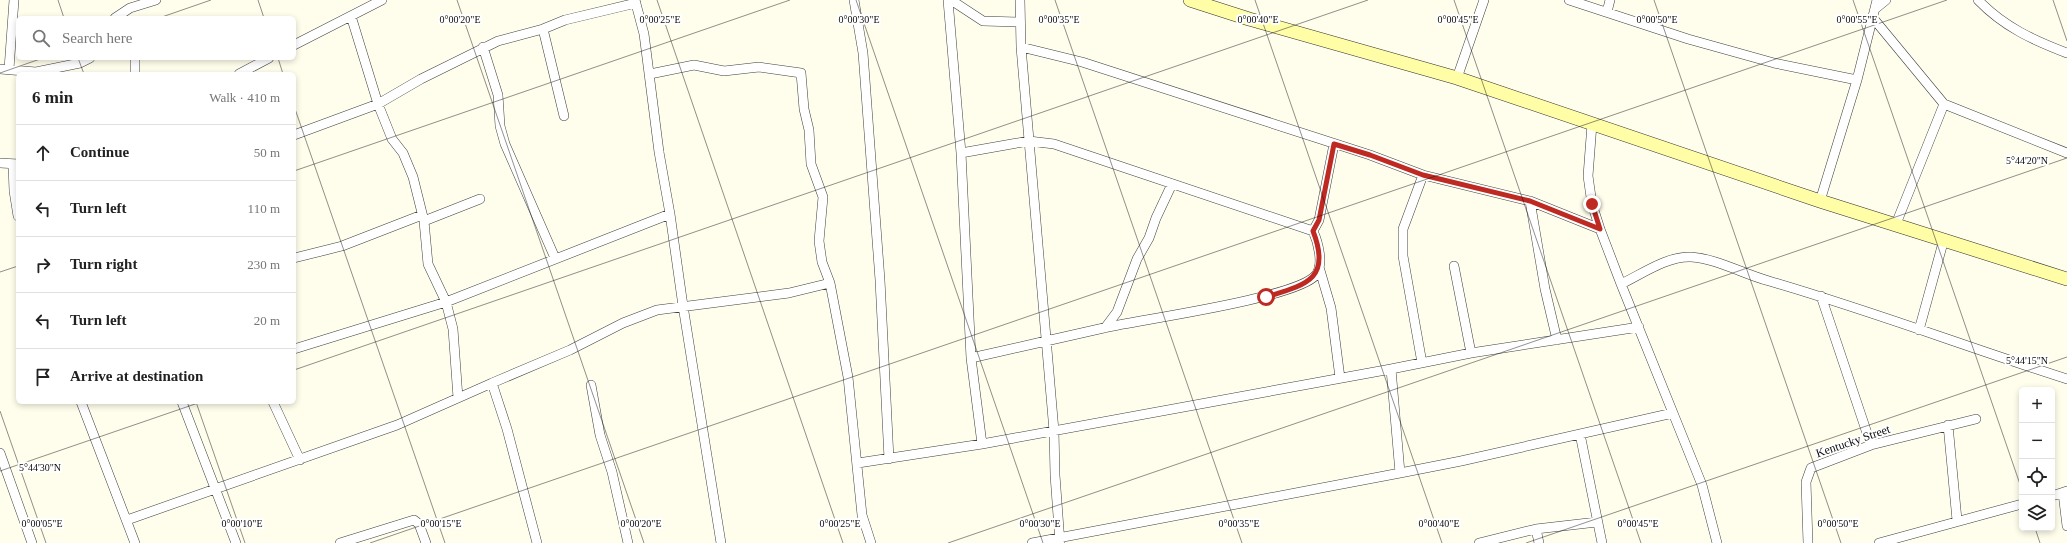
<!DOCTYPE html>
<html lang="en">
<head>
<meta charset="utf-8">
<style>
	body { margin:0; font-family:Georgia,serif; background:#f6f6f6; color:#222 }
	.controls { position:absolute; right:12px; bottom:12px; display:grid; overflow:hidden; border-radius:6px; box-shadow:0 2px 6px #0003 }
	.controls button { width:36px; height:36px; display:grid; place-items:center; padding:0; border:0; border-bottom:1px solid #e0e0e0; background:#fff; color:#222; font:20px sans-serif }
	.stop { position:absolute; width:12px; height:12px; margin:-9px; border:3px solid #be2922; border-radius:50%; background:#fff }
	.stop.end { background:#be2922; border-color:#fff; box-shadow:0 1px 4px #0008 }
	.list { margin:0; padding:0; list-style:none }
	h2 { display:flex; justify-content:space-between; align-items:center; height:52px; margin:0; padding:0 16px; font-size:17px }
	h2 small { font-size:13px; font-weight:400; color:#767676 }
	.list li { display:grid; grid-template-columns:26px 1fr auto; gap:12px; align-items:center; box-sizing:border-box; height:56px; padding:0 16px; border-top:1px solid #e0e0e0 }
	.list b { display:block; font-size:15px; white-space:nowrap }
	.list em { font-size:13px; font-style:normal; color:#767676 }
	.icon { flex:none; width:22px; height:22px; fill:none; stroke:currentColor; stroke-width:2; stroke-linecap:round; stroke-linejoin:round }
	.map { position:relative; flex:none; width:2067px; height:543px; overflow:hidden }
	.search { position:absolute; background:#fff; box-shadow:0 2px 6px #0003; left:16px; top:16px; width:280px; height:44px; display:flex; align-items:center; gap:10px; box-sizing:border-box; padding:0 14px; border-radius:6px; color:#767676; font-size:15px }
	.panel { position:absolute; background:#fff; box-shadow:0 2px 6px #0003; left:16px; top:72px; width:280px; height:332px; border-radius:6px }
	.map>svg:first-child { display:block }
</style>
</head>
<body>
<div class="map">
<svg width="2067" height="543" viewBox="0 0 2067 543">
	<rect width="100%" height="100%" fill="#fffdeb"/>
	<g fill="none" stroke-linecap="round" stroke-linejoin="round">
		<g stroke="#3f3f3f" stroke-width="10">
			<path id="street" d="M635,0L644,34L659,152L670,214L683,306L721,543
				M854,0L863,53L880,280L889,459
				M948,0L961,153L971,358L982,444
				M951,0L983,21L1019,22
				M1020,0L1021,47L1054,431L1055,475L1060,543
				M1569,0L1688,39L1774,63L1857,80
				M1978,0C2004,27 2033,40 2067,53
				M1875,9L1886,0
				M1607,12L1610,0
				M351,16L378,104L392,139L403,153L413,177L424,221L428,264L446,302L453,329L458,398
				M115,18L130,8L156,0
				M1873,18L1944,104L2067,153
				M543,29L564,116
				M294,45L382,0
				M483,47L498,95L500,126L505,144L555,258
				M1021,47L1082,62L1370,155L1423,175L1530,201L1600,229
				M135,58V74
				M0,69L36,72L80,63L90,58
				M9,69L14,0
				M239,74L269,58
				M650,74L694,65L724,71L759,67L801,73L804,109L809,130L811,164L823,197L819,241L822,262L830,283L848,377L862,515L871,543
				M1457,78L1484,0
				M1592,124L1588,176L1592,204L1600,229L1621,284L1702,485L1717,543
				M294,135L378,104L421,79L498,41L543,29L565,20L636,3
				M961,153L1029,141L1054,144L1313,231
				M0,163L18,164
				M13,164L14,191L18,216
				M1530,201L1545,289L1557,340
				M1820,201L1857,80L1877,0
				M424,221L480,199
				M1896,224L1944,104
				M294,258L342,246L422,215
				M1454,266L1471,353
				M1319,267L1331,308L1340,378
				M1621,284C1642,274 1667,256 1691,257C1718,259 1743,274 1769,281C1869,310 1967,347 2067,379
				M1821,296L1871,445
				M1105,328L1117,312L1137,259L1149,238L1156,218L1172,184
				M1919,330L1944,239
				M294,349L446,302L670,214
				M971,358C1017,348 1062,337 1108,327C1145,319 1297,298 1316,275C1324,264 1318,242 1313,231L1319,220L1334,144
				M1422,363L1403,256V229L1423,175
				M1391,369L1471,353L1639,327
				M492,383L570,350L623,323L657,310L789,293L830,283
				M591,385L600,435L612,472L628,543
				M81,402L135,543
				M182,402L236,543
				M273,402L300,460
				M1948,425L1957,520
				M1580,434L1602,543
				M0,453L32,543
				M858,463L982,444L1391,369L1400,473L1032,543
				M1400,473L1461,461L1673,413
				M2063,493L2067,526
				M2052,496L2067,491
				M127,520L397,425L492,383L507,429L537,543
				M1536,529L1539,543
				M340,543L414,520L419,524L426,543
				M1479,543L1536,529L1597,522
				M1808,543L1806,482L1811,468L1871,445L1976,419
				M1879,543L2022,504"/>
		</g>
		<g stroke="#2e2e2e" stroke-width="14">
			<path id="secondary" d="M1190,0L1249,19L1457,78L1820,201L2067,279"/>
		</g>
		<use href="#street" stroke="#fff" stroke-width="9"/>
		<use href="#secondary" stroke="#fffda6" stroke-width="13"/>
	</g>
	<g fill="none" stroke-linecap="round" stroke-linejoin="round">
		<path stroke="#be2922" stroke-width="5" d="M1266,297C1305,285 1332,280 1313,231L1319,220L1334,144L1370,155L1423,175L1530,201L1600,229L1592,204"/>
	</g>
	<path fill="none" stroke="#0c0c0c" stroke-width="1" stroke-opacity="0.45" d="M58,0L64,18M258,0L264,18M457,0L644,543M657,0L843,543M856,0L1043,543M1055,0L1242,543M1255,0L1442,543M1454,0L1641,543M1654,0L1841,543M1853,0L2022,490M2053,0L2067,41M159,18L211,0M78,58L84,74M278,58L283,74M0,73L43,58M294,106L445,543M294,171L790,0M0,272L18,266M294,370L1368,0M196,402L245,543M0,411L46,543M0,471L201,402M2035,528L2040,543M370,543L1947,0M948,543L2067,158M1526,543L2067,357"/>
	<g text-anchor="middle" stroke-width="4" stroke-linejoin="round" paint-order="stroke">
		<g font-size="12" fill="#0c0c0c" stroke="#fff">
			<text transform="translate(1853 441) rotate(-19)" y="4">Kentucky Street</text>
		</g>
	</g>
	<g font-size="10" text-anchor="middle" fill="#0c0c0c" stroke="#fff" stroke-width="4" stroke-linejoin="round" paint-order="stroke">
		<text x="460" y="23">0°00'20"E</text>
		<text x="660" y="23">0°00'25"E</text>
		<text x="859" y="23">0°00'30"E</text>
		<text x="1059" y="23">0°00'35"E</text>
		<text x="1258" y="23">0°00'40"E</text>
		<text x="1458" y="23">0°00'45"E</text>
		<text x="1657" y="23">0°00'50"E</text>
		<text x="1857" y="23">0°00'55"E</text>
		<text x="2027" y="164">5°44'20"N</text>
		<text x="2027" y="364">5°44'15"N</text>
		<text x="40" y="471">5°44'30"N</text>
		<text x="42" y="527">0°00'05"E</text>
		<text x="242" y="527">0°00'10"E</text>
		<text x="441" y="527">0°00'15"E</text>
		<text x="641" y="527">0°00'20"E</text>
		<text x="840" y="527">0°00'25"E</text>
		<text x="1040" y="527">0°00'30"E</text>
		<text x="1239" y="527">0°00'35"E</text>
		<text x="1439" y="527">0°00'40"E</text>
		<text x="1638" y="527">0°00'45"E</text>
		<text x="1838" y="527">0°00'50"E</text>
	</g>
</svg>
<div class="controls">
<button>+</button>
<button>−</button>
<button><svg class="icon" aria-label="locate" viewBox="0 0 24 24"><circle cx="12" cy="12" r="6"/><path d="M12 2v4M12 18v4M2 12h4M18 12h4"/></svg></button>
<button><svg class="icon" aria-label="layers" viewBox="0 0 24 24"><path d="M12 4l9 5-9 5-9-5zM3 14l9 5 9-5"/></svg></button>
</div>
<div class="stop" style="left:1266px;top:297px"></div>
<div class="stop end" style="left:1592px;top:204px"></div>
<div class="search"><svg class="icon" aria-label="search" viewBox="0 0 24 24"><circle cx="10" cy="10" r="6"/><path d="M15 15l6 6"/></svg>Search here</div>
<section class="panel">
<h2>6 min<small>Walk · 410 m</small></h2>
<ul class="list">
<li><svg class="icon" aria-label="ahead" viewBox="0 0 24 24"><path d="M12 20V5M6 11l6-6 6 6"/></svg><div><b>Continue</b></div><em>50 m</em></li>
<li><svg class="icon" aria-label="left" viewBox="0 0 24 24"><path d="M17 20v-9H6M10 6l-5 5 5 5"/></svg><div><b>Turn left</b></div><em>110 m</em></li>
<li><svg class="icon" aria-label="right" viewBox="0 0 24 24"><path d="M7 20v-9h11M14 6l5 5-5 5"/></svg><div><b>Turn right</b></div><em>230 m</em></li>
<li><svg class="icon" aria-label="left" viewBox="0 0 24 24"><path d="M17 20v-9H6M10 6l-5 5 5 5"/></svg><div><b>Turn left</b></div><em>20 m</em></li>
<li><svg class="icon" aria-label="arrive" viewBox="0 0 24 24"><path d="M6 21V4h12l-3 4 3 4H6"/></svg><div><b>Arrive at destination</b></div></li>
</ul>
</section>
</div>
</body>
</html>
